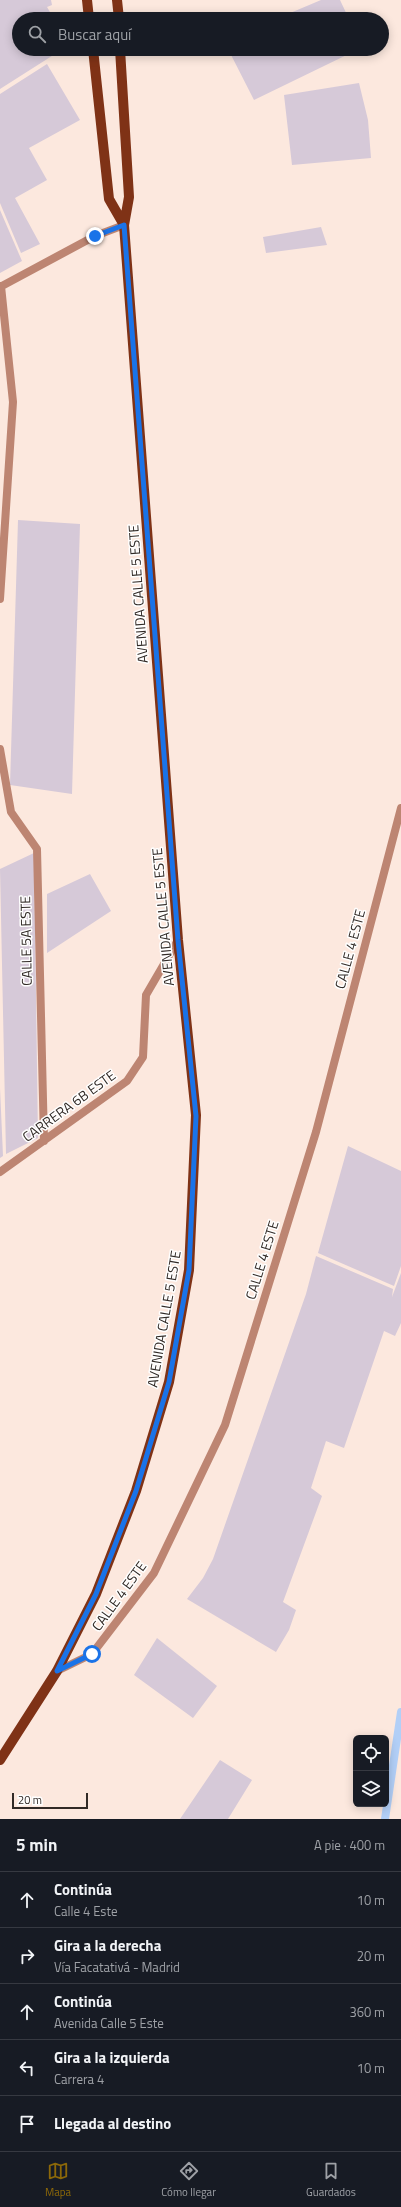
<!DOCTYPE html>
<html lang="es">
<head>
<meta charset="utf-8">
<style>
	body { margin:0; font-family:"Titillium Web",sans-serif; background:#20242c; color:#f1f3f6 }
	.controls { position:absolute; right:12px; bottom:12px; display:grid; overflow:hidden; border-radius:6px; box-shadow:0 2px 10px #0003 }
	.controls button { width:36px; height:36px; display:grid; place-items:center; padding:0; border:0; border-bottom:1px solid #363941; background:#171b24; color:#f1f3f6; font:20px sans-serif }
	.scale { position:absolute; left:12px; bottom:10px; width:76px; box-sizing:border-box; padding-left:4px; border:2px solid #312a26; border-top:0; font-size:11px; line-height:14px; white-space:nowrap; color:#312a26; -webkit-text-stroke:3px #fff; paint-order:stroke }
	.stop { position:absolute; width:12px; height:12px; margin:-9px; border:3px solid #1a73e8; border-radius:50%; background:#fff }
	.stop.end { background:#1a73e8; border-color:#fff; box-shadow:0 1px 4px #0008 }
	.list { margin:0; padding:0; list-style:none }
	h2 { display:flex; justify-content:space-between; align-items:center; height:52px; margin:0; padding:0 16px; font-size:17px }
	h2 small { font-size:13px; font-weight:400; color:#9ea1a6 }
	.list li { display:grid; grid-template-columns:26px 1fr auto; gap:12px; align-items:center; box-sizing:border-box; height:56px; padding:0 16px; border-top:1px solid #363941 }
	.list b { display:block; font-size:15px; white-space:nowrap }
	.list p { margin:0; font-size:13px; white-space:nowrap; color:#9ea1a6 }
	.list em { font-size:13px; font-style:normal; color:#9ea1a6 }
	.icon { flex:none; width:22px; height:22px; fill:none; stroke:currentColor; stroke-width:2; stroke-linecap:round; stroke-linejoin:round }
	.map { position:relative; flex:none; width:401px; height:1819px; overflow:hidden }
	.search { position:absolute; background:#171b24; box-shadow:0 2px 10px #0003; left:12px; right:12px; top:12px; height:44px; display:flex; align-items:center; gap:10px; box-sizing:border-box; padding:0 14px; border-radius:22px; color:#9ea1a6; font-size:15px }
	.sheet { height:332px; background:#171b24 }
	nav { display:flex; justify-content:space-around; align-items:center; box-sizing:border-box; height:56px; border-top:1px solid #363941; background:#171b24; font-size:11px; color:#9ea1a6 }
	nav a { display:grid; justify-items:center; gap:2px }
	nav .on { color:#8c6809 }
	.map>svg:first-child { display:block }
</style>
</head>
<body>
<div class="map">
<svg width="401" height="1819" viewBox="0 0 401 1819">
	<rect width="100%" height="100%" fill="#fce8de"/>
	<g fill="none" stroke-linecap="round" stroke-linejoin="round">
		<path stroke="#b2cff7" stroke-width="8" d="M385,1819L401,1712"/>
	</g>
	<path fill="#d6c9d8" d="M0,0H51L52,5L47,7L54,19H19V49H53L55,54L0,89Z
		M321,0H340L349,19H276Z
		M228,49H359L254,100Z
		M47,64L80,120L29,148L47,180L15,198L40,244L21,253L0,203V94Z
		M359,83L368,120L371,158L292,165L284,95Z
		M0,210L22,261L0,273Z
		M321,227L327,245L266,253L263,237Z
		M18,520L80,524L72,794L10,785Z
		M34,853L38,1138L6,1154L0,869Z
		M90,874L111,911L47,953V894Z
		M0,1088L3,1156L0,1158Z
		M348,1146L401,1171V1266L394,1286L318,1253Z
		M316,1256L393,1289L392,1297L401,1273V1323L395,1336L384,1331L344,1448L326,1441L311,1488L322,1496L283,1602L296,1610L289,1630L276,1652L187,1599L203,1578L213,1559L306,1294Z
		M157,1638L217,1686L193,1718L134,1675Z
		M220,1760L252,1780L228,1819H180Z"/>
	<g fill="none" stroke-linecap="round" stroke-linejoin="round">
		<path stroke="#bd8572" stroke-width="8" d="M0,287L95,236L124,225
			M0,599L13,402L1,286
			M0,749L11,812L37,849L44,1141
			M0,1172L127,1081L143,1057L146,995L178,940
			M57,1671L92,1654L154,1573L225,1425L316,1132L401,808"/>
		<path stroke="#7f3216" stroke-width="10" d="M87,0L89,19
			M117,0L119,19
			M93,49L109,199L124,225
			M0,1760L57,1671L96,1594L136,1491L169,1382L189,1270L196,1115L178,940L124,225L129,197L120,49"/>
	</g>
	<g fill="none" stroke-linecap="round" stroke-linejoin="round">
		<path stroke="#1a73e8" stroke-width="5" d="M92,1654L57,1671L96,1594L136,1491L169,1382L189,1270L196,1116L178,940L124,225L95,236"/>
	</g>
	<g text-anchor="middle" stroke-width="3" stroke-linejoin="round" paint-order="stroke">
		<g font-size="14" fill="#312a26" stroke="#fff">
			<text transform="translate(138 594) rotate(-94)" y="5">AVENIDA CALLE 5 ESTE</text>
			<text transform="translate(163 917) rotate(-95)" y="5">AVENIDA CALLE 5 ESTE</text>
			<text transform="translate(26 941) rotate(-91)" y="5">CALLE 5A ESTE</text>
			<text transform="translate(350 949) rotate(-75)" y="5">CALLE 4 ESTE</text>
			<text transform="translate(69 1106) rotate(-36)" y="5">CARRERA 6B ESTE</text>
			<text transform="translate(262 1260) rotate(-73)" y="5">CALLE 4 ESTE</text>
			<text transform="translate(164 1319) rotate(-80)" y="5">AVENIDA CALLE 5 ESTE</text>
			<text transform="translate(119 1596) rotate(-54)" y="5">CALLE 4 ESTE</text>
		</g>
	</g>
</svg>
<div class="controls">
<button><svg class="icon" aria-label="locate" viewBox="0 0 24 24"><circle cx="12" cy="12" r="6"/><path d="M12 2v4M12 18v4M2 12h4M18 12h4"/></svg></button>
<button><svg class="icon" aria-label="layers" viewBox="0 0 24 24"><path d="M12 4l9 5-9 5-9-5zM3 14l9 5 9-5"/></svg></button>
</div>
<div class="scale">20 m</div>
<div class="stop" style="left:92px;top:1654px"></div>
<div class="stop end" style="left:95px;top:236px"></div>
<div class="search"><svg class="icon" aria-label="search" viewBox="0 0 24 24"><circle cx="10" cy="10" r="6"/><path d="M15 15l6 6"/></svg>Buscar aquí</div>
</div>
<section class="sheet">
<h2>5 min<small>A pie · 400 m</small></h2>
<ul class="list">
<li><svg class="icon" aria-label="ahead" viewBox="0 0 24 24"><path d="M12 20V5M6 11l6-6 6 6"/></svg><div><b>Continúa</b><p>Calle 4 Este</p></div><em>10 m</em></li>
<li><svg class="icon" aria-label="right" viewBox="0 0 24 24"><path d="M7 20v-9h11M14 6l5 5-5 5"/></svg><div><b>Gira a la derecha</b><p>Vía Facatativá - Madrid</p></div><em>20 m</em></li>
<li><svg class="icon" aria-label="ahead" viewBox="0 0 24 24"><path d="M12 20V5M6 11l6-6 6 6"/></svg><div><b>Continúa</b><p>Avenida Calle 5 Este</p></div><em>360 m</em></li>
<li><svg class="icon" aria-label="left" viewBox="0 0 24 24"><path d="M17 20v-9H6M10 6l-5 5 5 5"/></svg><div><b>Gira a la izquierda</b><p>Carrera 4</p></div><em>10 m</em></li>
<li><svg class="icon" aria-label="arrive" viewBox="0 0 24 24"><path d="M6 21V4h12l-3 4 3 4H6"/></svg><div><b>Llegada al destino</b></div></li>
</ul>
</section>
<nav>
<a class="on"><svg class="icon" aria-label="map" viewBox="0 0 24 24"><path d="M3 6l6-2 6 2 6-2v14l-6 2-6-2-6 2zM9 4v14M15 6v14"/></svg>Mapa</a>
<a><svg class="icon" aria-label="directions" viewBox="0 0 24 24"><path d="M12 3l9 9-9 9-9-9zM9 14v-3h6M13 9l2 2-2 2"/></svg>Cómo llegar</a>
<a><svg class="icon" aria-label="saved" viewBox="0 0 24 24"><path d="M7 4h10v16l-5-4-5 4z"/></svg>Guardados</a>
</nav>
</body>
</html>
